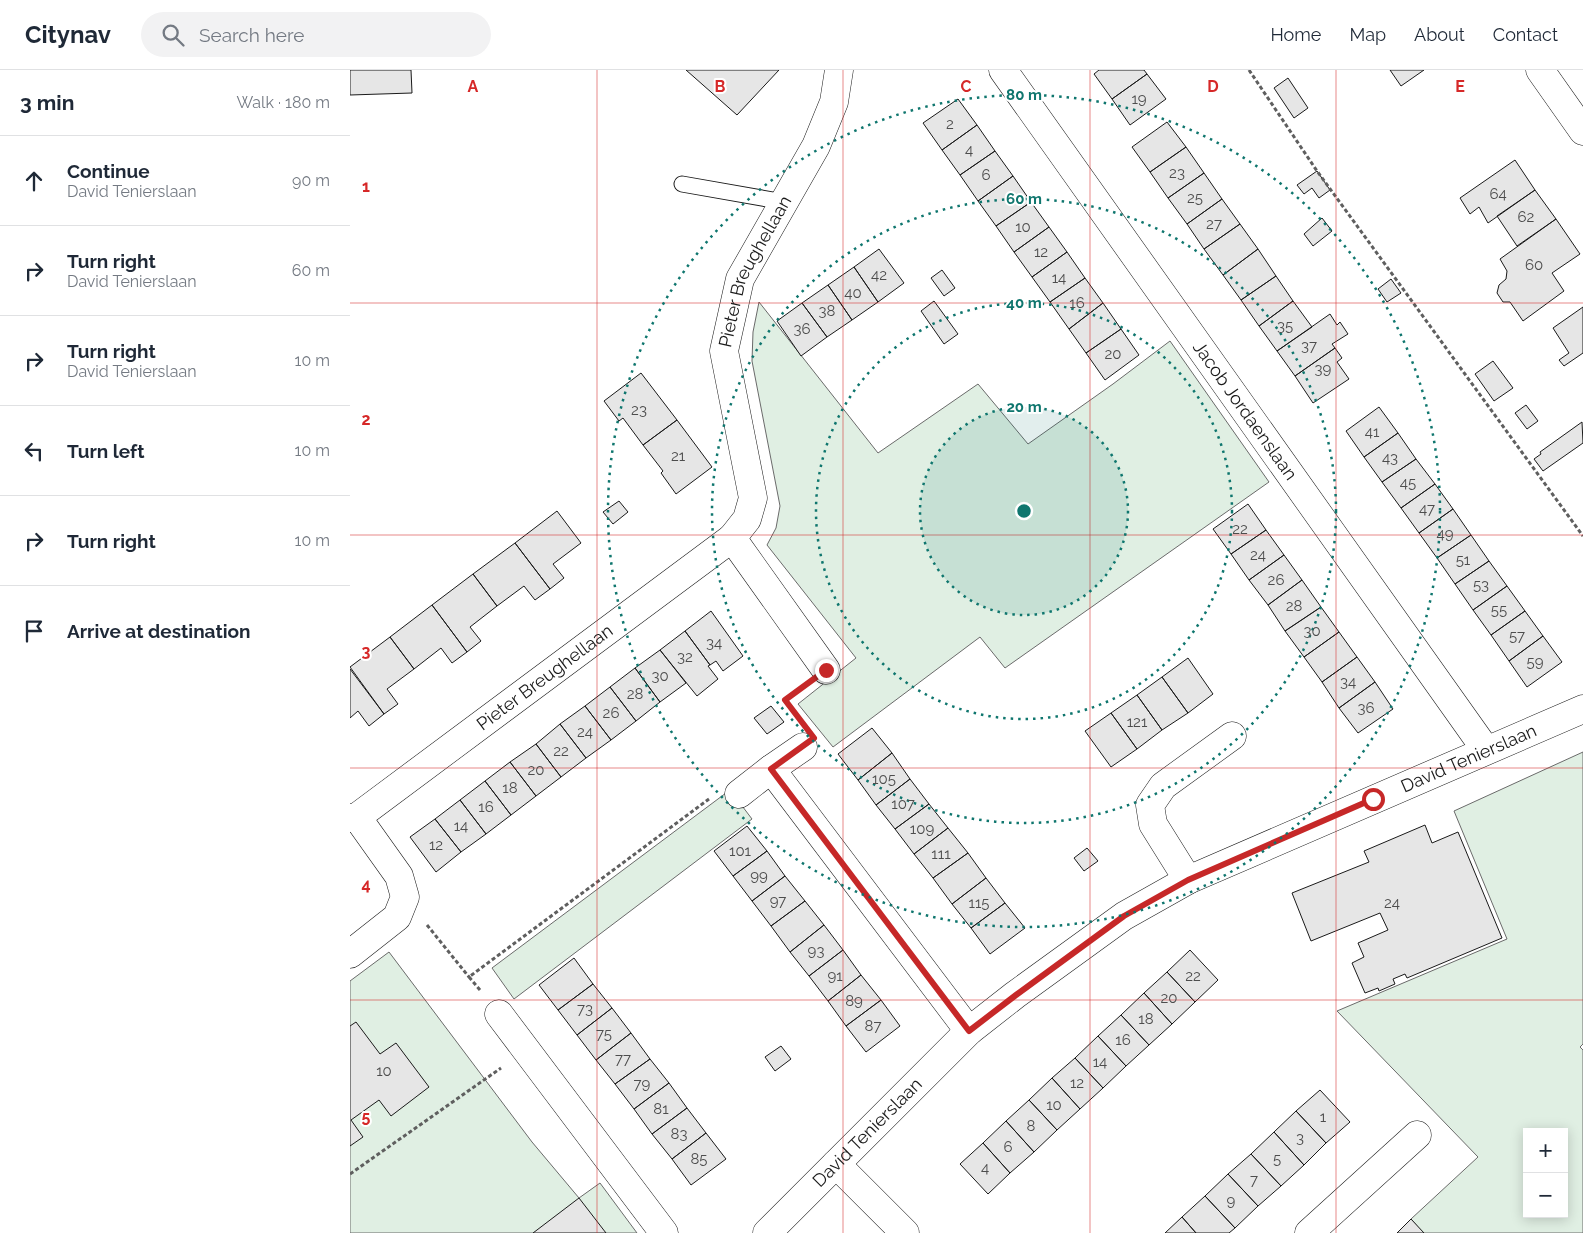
<!DOCTYPE html>
<html lang="en">
<head>
<meta charset="utf-8">
<style>
	body { margin:0; font-family:Raleway,sans-serif; background:#f2f2f3; color:#1f2937 }
	.controls { position:absolute; right:15px; bottom:15px; display:grid; overflow:hidden; border-radius:0px; box-shadow:0 2px 12px #0003 }
	.controls button { width:45px; height:45px; display:grid; place-items:center; padding:0; border:0; border-bottom:1px solid #e0e1e3; background:#fff; color:#1f2937; font:25px sans-serif }
	.stop { position:absolute; width:15px; height:15px; margin:-11px; border:4px solid #c62828; border-radius:50%; background:#fff }
	.stop.end { background:#c62828; border-color:#fff; box-shadow:0 1px 5px #0008 }
	.list { margin:0; padding:0; list-style:none }
	h2 { display:flex; justify-content:space-between; align-items:center; height:65px; margin:0; padding:0 20px; font-size:21px }
	h2 small { font-size:16px; font-weight:400; color:#747a83 }
	.list li { display:grid; grid-template-columns:32px 1fr auto; gap:15px; align-items:center; box-sizing:border-box; height:90px; padding:0 20px; border-top:1px solid #e0e1e3 }
	.list b { display:block; font-size:19px; white-space:nowrap }
	.list p { margin:0; font-size:16px; white-space:nowrap; color:#747a83 }
	.list em { font-size:16px; font-style:normal; color:#747a83 }
	.icon { flex:none; width:28px; height:28px; fill:none; stroke:currentColor; stroke-width:2; stroke-linecap:round; stroke-linejoin:round }
	.map { position:relative; flex:none; width:1233px; height:1163px; overflow:hidden }
	header { display:flex; align-items:center; gap:30px; box-sizing:border-box; height:70px; padding:0 25px; background:#fff; border-bottom:1px solid #e0e1e3 }
	header strong { font-size:24px }
	nav { display:flex; gap:28px; margin-inline-start:auto; font-size:18px }
	.search { width:350px; height:45px; background:#f2f2f3; display:flex; align-items:center; gap:12px; box-sizing:border-box; padding:0 18px; border-radius:28px; color:#747a83; font-size:19px }
	main { display:flex }
	aside { flex:1; background:#fff }
	.map>svg:first-child { display:block }
</style>
</head>
<body>
<header>
<strong>Citynav</strong>
<div class="search"><svg class="icon" aria-label="search" viewBox="0 0 24 24"><circle cx="10" cy="10" r="6"/><path d="M15 15l6 6"/></svg>Search here</div>
<nav><a>Home</a><a>Map</a><a>About</a><a>Contact</a></nav>
</header>
<main>
<aside>
<h2>3 min<small>Walk · 180 m</small></h2>
<ul class="list">
<li><svg class="icon" aria-label="ahead" viewBox="0 0 24 24"><path d="M12 20V5M6 11l6-6 6 6"/></svg><div><b>Continue</b><p>David Tenierslaan</p></div><em>90 m</em></li>
<li><svg class="icon" aria-label="right" viewBox="0 0 24 24"><path d="M7 20v-9h11M14 6l5 5-5 5"/></svg><div><b>Turn right</b><p>David Tenierslaan</p></div><em>60 m</em></li>
<li><svg class="icon" aria-label="right" viewBox="0 0 24 24"><path d="M7 20v-9h11M14 6l5 5-5 5"/></svg><div><b>Turn right</b><p>David Tenierslaan</p></div><em>10 m</em></li>
<li><svg class="icon" aria-label="left" viewBox="0 0 24 24"><path d="M17 20v-9H6M10 6l-5 5 5 5"/></svg><div><b>Turn left</b></div><em>10 m</em></li>
<li><svg class="icon" aria-label="right" viewBox="0 0 24 24"><path d="M7 20v-9h11M14 6l5 5-5 5"/></svg><div><b>Turn right</b></div><em>10 m</em></li>
<li><svg class="icon" aria-label="arrive" viewBox="0 0 24 24"><path d="M6 21V4h12l-3 4 3 4H6"/></svg><div><b>Arrive at destination</b></div></li>
</ul>
</aside>
<div class="map">
<svg width="1233" height="1163" viewBox="0 0 1233 1163">
	<rect width="100%" height="100%" fill="#fff"/>
	<path fill="#e0efe3" stroke="#6a6a6a" fill-rule="evenodd" d="M409,232L528,383L628,314L678,374L763,314L820,271L919,412L655,598L630,567L483,677L448,634L506,588L417,475L426,458L430,436L402,291L403,262Z
		M1233,682V974L1230,977L1233,980V1163H1073L1061,1149L1128,1087L987,941L1157,869L1104,741ZM1177,1062H1214V1144H1177Z
		M380,720L402,749L164,929L142,898Z
		M39,882L182,1072L229,1128L250,1113L287,1163H0V911Z"/>
	<path fill="#e6e6e6" stroke="#1a1a1a" d="M0,0H61L62,23L0,25Z
		M336,0H429L387,45Z
		M749,0H794L797,4L762,29L744,4Z
		M1040,0H1074L1051,16Z
		M797,4L816,29L780,55L762,29Z
		M938,8L958,38L944,48L924,18Z
		M608,29L627,55L592,80L573,53Z
		M817,52L836,77L800,102L782,77Z
		M627,55L645,81L610,105L592,80Z
		M836,77L854,103L818,128L800,102Z
		M645,81L663,106L628,131L610,105Z
		M1165,90L1185,120L1138,153L1129,137L1120,144L1110,128Z
		M967,101L980,120L969,128L962,118L954,124L947,115Z
		M854,103L872,129L837,154L818,128Z
		M663,106L681,132L646,156L628,131Z
		M1185,120L1206,149L1167,176L1147,146Z
		M872,129L890,154L854,179L837,154Z
		M681,132L699,157L664,182L646,156Z
		M972,148L982,161L963,176L954,164Z
		M1206,149L1230,184L1202,203L1214,221L1173,251L1160,232H1153L1147,223L1149,215L1156,209L1157,201L1150,189Z
		M890,154L908,179L873,205L854,179Z
		M699,157L717,182L682,207L664,182Z
		M529,179L554,213L528,232L504,197Z
		M908,179L926,206L891,230L873,205Z
		M717,182L735,208L700,232L682,207Z
		M504,197L528,232L502,250L478,215Z
		M592,200L605,218L594,226L581,208Z
		M926,206L943,231L909,256L891,230Z
		M735,208L753,233L719,259L700,232Z
		M1041,209L1051,223L1037,232L1028,219Z
		M478,215L502,250L477,267L452,233Z
		M584,231L608,264L594,274L571,241Z
		M943,231L962,257L927,281L909,256Z
		M452,233L477,267L451,286L427,251Z
		M753,233L771,259L736,283L719,259Z
		M1233,237V283L1214,296L1209,290L1219,283L1203,258Z
		M980,244L987,255L990,252L998,264L982,274L985,278L945,306L927,281Z
		M771,259L789,285L755,310L736,283Z
		M985,278L992,288L987,292L999,309L963,333L945,306Z
		M1143,291L1163,318L1144,331L1125,304Z
		M291,303L327,350L293,375L273,348L269,351L254,331Z
		M1176,335L1188,351L1177,359L1165,343Z
		M1029,337L1048,363L1014,387L996,361Z
		M327,350L362,397L326,424L311,403L313,401L293,375Z
		M1232,352L1233,373L1193,401L1184,389L1191,384L1190,382Z
		M1048,363L1066,389L1032,412L1014,387Z
		M1066,389L1085,414L1051,438L1032,412Z
		M1085,414L1103,439L1069,463L1051,438Z
		M269,431L278,442L263,454L253,442Z
		M898,434L916,460L881,484L863,459Z
		M1103,439L1121,465L1087,488L1069,463Z
		M207,441L231,473L203,494L214,508L200,519L165,473Z
		M916,460L934,485L899,510L881,484Z
		M1121,465L1139,491L1105,514L1087,488Z
		M165,473L200,519L185,530L174,516L147,536L123,504Z
		M934,485L952,510L918,535L899,510Z
		M1139,491L1157,516L1123,540L1105,514Z
		M123,504L147,536L120,557L131,571L117,582L82,535Z
		M952,510L971,537L935,561L918,535Z
		M1157,516L1175,541L1141,565L1123,540Z
		M82,535L117,582L102,593L91,578L64,599L40,567Z
		M971,537L989,562L954,587L935,561Z
		M361,541L393,586L373,601L366,591L360,595L335,561Z
		M1175,541L1193,566L1159,591L1141,565Z
		M335,561L360,595L358,596L368,609L347,626L310,580Z
		M989,562L1007,587L972,612L954,587Z
		M1193,566L1212,592L1177,617L1159,591Z
		M40,567L64,599L37,619L48,634L34,644L0,597Z
		M310,580L336,613L310,632L285,598Z
		M1007,587L1025,612L989,638L972,612Z
		M838,588L863,624L838,643L812,607Z
		M285,598L310,632L286,651L260,617Z
		M0,599L34,644L19,656L8,641L0,648Z
		M812,607L838,643L812,660L787,625Z
		M1025,612L1043,639L1008,663L989,638Z
		M260,617L286,651L261,670L235,636Z
		M787,625L812,660L787,679L761,643Z
		M235,636L261,670L236,688L210,654Z
		M421,636L434,652L417,664L404,648Z
		M761,643L787,679L761,697L735,661Z
		M210,654L236,688L211,707L186,674Z
		M522,658L542,683L508,710L488,684Z
		M186,674L211,707L186,726L160,692Z
		M542,683L560,709L526,735L508,710Z
		M160,692L186,726L161,745L135,711Z
		M560,709L579,734L545,759L526,735Z
		M135,711L161,745L136,764L110,730Z
		M110,730L136,764L111,782L85,749Z
		M579,734L598,758L564,784L545,759Z
		M85,749L111,782L86,802L60,767Z
		M1075,755L1082,773L1108,762L1152,868L1057,908L1055,904L1043,909L1045,914L1029,921L1028,918L1015,923L1002,893L1014,887L1008,873L1038,860L1030,843L961,871L942,823L1019,792L1014,781Z
		M397,756L417,781L383,806L364,781Z
		M598,758L618,783L583,808L564,784Z
		M737,778L748,791L734,801L724,788Z
		M417,781L435,806L402,831L383,806Z
		M618,783L636,808L602,834L583,808Z
		M435,806L455,831L421,856L402,831Z
		M636,808L655,833L621,858L602,834Z
		M455,831L474,855L440,882L421,856Z
		M655,833L675,858L640,884L621,858Z
		M474,855L493,880L459,906L440,882Z
		M493,880L511,905L478,931L459,906Z
		M840,880L868,910L845,932L817,902Z
		M224,888L243,914L208,940L189,915Z
		M817,902L845,932L822,954L794,923Z
		M511,905L531,930L496,956L478,931Z
		M243,914L262,938L227,965L208,940Z
		M794,923L822,954L799,975L771,945Z
		M531,930L550,956L516,982L496,956Z
		M262,938L281,963L246,990L227,965Z
		M771,945L799,975L776,996L748,966Z
		M6,952L30,984L46,973L79,1017L41,1046L29,1030L1,1050L13,1067L0,1076V956Z
		M281,963L300,989L265,1014L246,990Z
		M748,966L776,996L753,1018L725,988Z
		M431,976L441,989L425,1001L415,987Z
		M725,988L753,1018L730,1039L702,1008Z
		M300,989L319,1013L284,1039L265,1014Z
		M702,1008L730,1039L707,1060L679,1030Z
		M319,1013L337,1038L302,1064L284,1039Z
		M970,1020L1000,1052L976,1073L946,1041Z
		M679,1030L707,1060L684,1082L656,1051Z
		M337,1038L356,1063L322,1089L302,1064Z
		M946,1041L976,1073L954,1095L924,1062Z
		M656,1051L684,1082L660,1103L633,1073Z
		M924,1062L954,1095L931,1116L901,1084Z
		M356,1063L376,1089L341,1115L322,1089Z
		M633,1073L660,1103L638,1124L610,1094Z
		M901,1084L931,1116L908,1136L878,1104Z
		M878,1104L908,1136L885,1158L855,1126Z
		M855,1126L885,1158L879,1163H846L832,1147Z
		M229,1128L256,1163H183Z
		M832,1147L846,1163H815Z
		M1061,1149L1074,1163H1047Z"/>
	<g fill="none" stroke-linecap="round" stroke-linejoin="round">
		<g stroke="#1a1a1a" stroke-width="17">
			<path id="service" d="M332,114L434,132"/>
		</g>
		<g stroke="#1a1a1a" stroke-width="29">
			<g id="minor">
				<path id="s1" d="M653,0L1136,680"/>
				<path d="M1190,0L1233,61"/>
				<path id="s2" d="M476,600L382,468L397,449L403,428L374,281L390,209L466,76L484,32L489,0"/>
				<path d="M453,677L421,699L619,961"/>
				<path d="M389,724L421,699"/>
				<path id="s3" d="M0,748L7,747L382,468"/>
				<path d="M838,810L803,754L800,735L813,716L882,666"/>
				<path d="M0,884L47,847L55,827L49,806L7,747"/>
				<path d="M149,944L314,1163"/>
				<path d="M486,1094L555,1163"/>
				<path id="s4" d="M417,1163L619,961L665,925L774,846L838,810L1233,639"/>
				<path d="M959,1163L1067,1065"/>
			</g>
		</g>
		<path stroke="#5f5f5f" stroke-width="3" stroke-dasharray="4 2.5" stroke-linecap="butt" d="M899,0L967,101L1233,466
			M448,647L435,630L451,618
			M77,855L119,907
			M130,920L119,907L359,729
			M0,1104L151,998"/>
		<use href="#service" stroke="#fff" stroke-width="15"/>
		<use href="#minor" stroke="#fff" stroke-width="28"/>
	</g>
	<g fill="none" stroke-linecap="round" stroke-linejoin="round">
		<path stroke="#c62828" stroke-width="6" d="M476,600L435,630L464,668L421,699L619,961L666,925L774,846L838,810L1023,729"/>
	</g>
	<path fill="none" stroke="#d62828" stroke-width="1" stroke-opacity="0.55" d="M247,0V1163M493,0V1163M740,0V1163M986,0V1163M0,233H1233M0,465H1233M0,698H1233M0,930H1233"/>
	<circle cx="674" cy="441" r="104" fill="#0f766e" fill-opacity=".12"/>
	<g fill="none" stroke="#0f766e" stroke-width="2.5" stroke-dasharray="2.5 5">
		<circle cx="674" cy="441" r="104"/>
		<circle cx="674" cy="441" r="208"/>
		<circle cx="674" cy="441" r="312"/>
		<circle cx="674" cy="441" r="416"/>
	</g>
	<g text-anchor="middle" stroke-width="4" stroke-linejoin="round" paint-order="stroke">
		<g font-size="15" fill="#4d4d4d">
			<text x="789" y="34">19</text>
			<text x="600" y="59">2</text>
			<text x="619" y="85">4</text>
			<text x="827" y="108">23</text>
			<text x="636" y="110">6</text>
			<text x="1148" y="129">64</text>
			<text x="845" y="133">25</text>
			<text x="1176" y="152">62</text>
			<text x="864" y="159">27</text>
			<text x="673" y="162">10</text>
			<text x="691" y="187">12</text>
			<text x="1184" y="200">60</text>
			<text x="529" y="210">42</text>
			<text x="709" y="213">14</text>
			<text x="503" y="228">40</text>
			<text x="727" y="238">16</text>
			<text x="477" y="246">38</text>
			<text x="935" y="261">35</text>
			<text x="452" y="264">36</text>
			<text x="959" y="281">37</text>
			<text x="763" y="289">20</text>
			<text x="973" y="304">39</text>
			<text x="289" y="345">23</text>
			<text x="1022" y="367">41</text>
			<text x="328" y="391">21</text>
			<text x="1040" y="393">43</text>
			<text x="1058" y="418">45</text>
			<text x="1077" y="444">47</text>
			<text x="890" y="464">22</text>
			<text x="1095" y="469">49</text>
			<text x="908" y="490">24</text>
			<text x="1113" y="495">51</text>
			<text x="926" y="515">26</text>
			<text x="1131" y="520">53</text>
			<text x="944" y="541">28</text>
			<text x="1149" y="545">55</text>
			<text x="962" y="566">30</text>
			<text x="1167" y="571">57</text>
			<text x="364" y="578">34</text>
			<text x="335" y="592">32</text>
			<text x="1185" y="597">59</text>
			<text x="310" y="611">30</text>
			<text x="998" y="617">34</text>
			<text x="285" y="629">28</text>
			<text x="1016" y="643">36</text>
			<text x="261" y="648">26</text>
			<text x="787" y="657">121</text>
			<text x="235" y="667">24</text>
			<text x="211" y="686">22</text>
			<text x="186" y="705">20</text>
			<text x="534" y="714">105</text>
			<text x="160" y="723">18</text>
			<text x="553" y="739">107</text>
			<text x="136" y="742">16</text>
			<text x="111" y="761">14</text>
			<text x="572" y="764">109</text>
			<text x="86" y="780">12</text>
			<text x="390" y="786">101</text>
			<text x="591" y="789">111</text>
			<text x="409" y="811">99</text>
			<text x="428" y="836">97</text>
			<text x="629" y="838">115</text>
			<text x="1042" y="838">24</text>
			<text x="466" y="886">93</text>
			<text x="485" y="911">91</text>
			<text x="843" y="911">22</text>
			<text x="819" y="933">20</text>
			<text x="504" y="936">89</text>
			<text x="235" y="944">73</text>
			<text x="796" y="954">18</text>
			<text x="523" y="961">87</text>
			<text x="254" y="969">75</text>
			<text x="773" y="975">16</text>
			<text x="273" y="994">77</text>
			<text x="750" y="997">14</text>
			<text x="34" y="1006">10</text>
			<text x="727" y="1018">12</text>
			<text x="292" y="1019">79</text>
			<text x="704" y="1040">10</text>
			<text x="311" y="1044">81</text>
			<text x="973" y="1052">1</text>
			<text x="681" y="1061">8</text>
			<text x="329" y="1069">83</text>
			<text x="950" y="1073">3</text>
			<text x="658" y="1082">6</text>
			<text x="349" y="1094">85</text>
			<text x="927" y="1094">5</text>
			<text x="635" y="1103">4</text>
			<text x="904" y="1115">7</text>
			<text x="881" y="1136">9</text>
		</g>
		<g font-size="18" fill="#1a1a1a" stroke="#fff">
			<text dy="6" stroke="none"><textPath href="#s2" startOffset="444">Pieter Breughellaan</textPath></text>
			<text dy="6" stroke="none"><textPath href="#s1" startOffset="418">Jacob Jordaenslaan</textPath></text>
			<text dy="6" stroke="none"><textPath href="#s3" startOffset="241">Pieter Breughellaan</textPath></text>
			<text dy="6" stroke="none"><textPath href="#s4" startOffset="858">David Tenierslaan</textPath></text>
			<text dy="6" stroke="none"><textPath href="#s4" startOffset="142">David Tenierslaan</textPath></text>
		</g>
	</g>
	<g font-size="16" text-anchor="middle" font-weight="bold" fill="#d62828" stroke="#fff" stroke-width="4" stroke-linejoin="round" paint-order="stroke">
		<text x="123" y="22">A</text>
		<text x="370" y="22">B</text>
		<text x="616" y="22">C</text>
		<text x="863" y="22">D</text>
		<text x="1110" y="22">E</text>
		<text x="16" y="122">1</text>
		<text x="16" y="355">2</text>
		<text x="16" y="587">3</text>
		<text x="16" y="820">4</text>
		<text x="16" y="1052">5</text>
	</g>
	<circle cx="674" cy="441" r="8" fill="#0f766e" stroke="#fff" stroke-width="2.5"/>
	<g font-size="15" text-anchor="middle" font-weight="bold" fill="#0f766e" stroke="#fff" stroke-width="4" stroke-linejoin="round" paint-order="stroke">
		<text x="674" y="30">80 m</text>
		<text x="674" y="134">60 m</text>
		<text x="674" y="238">40 m</text>
		<text x="674" y="342">20 m</text>
	</g>
</svg>
<div class="controls">
<button>+</button>
<button>−</button>
</div>
<div class="stop" style="left:1023px;top:729px"></div>
<div class="stop end" style="left:476px;top:600px"></div>
</div>
</main>
</body>
</html>
